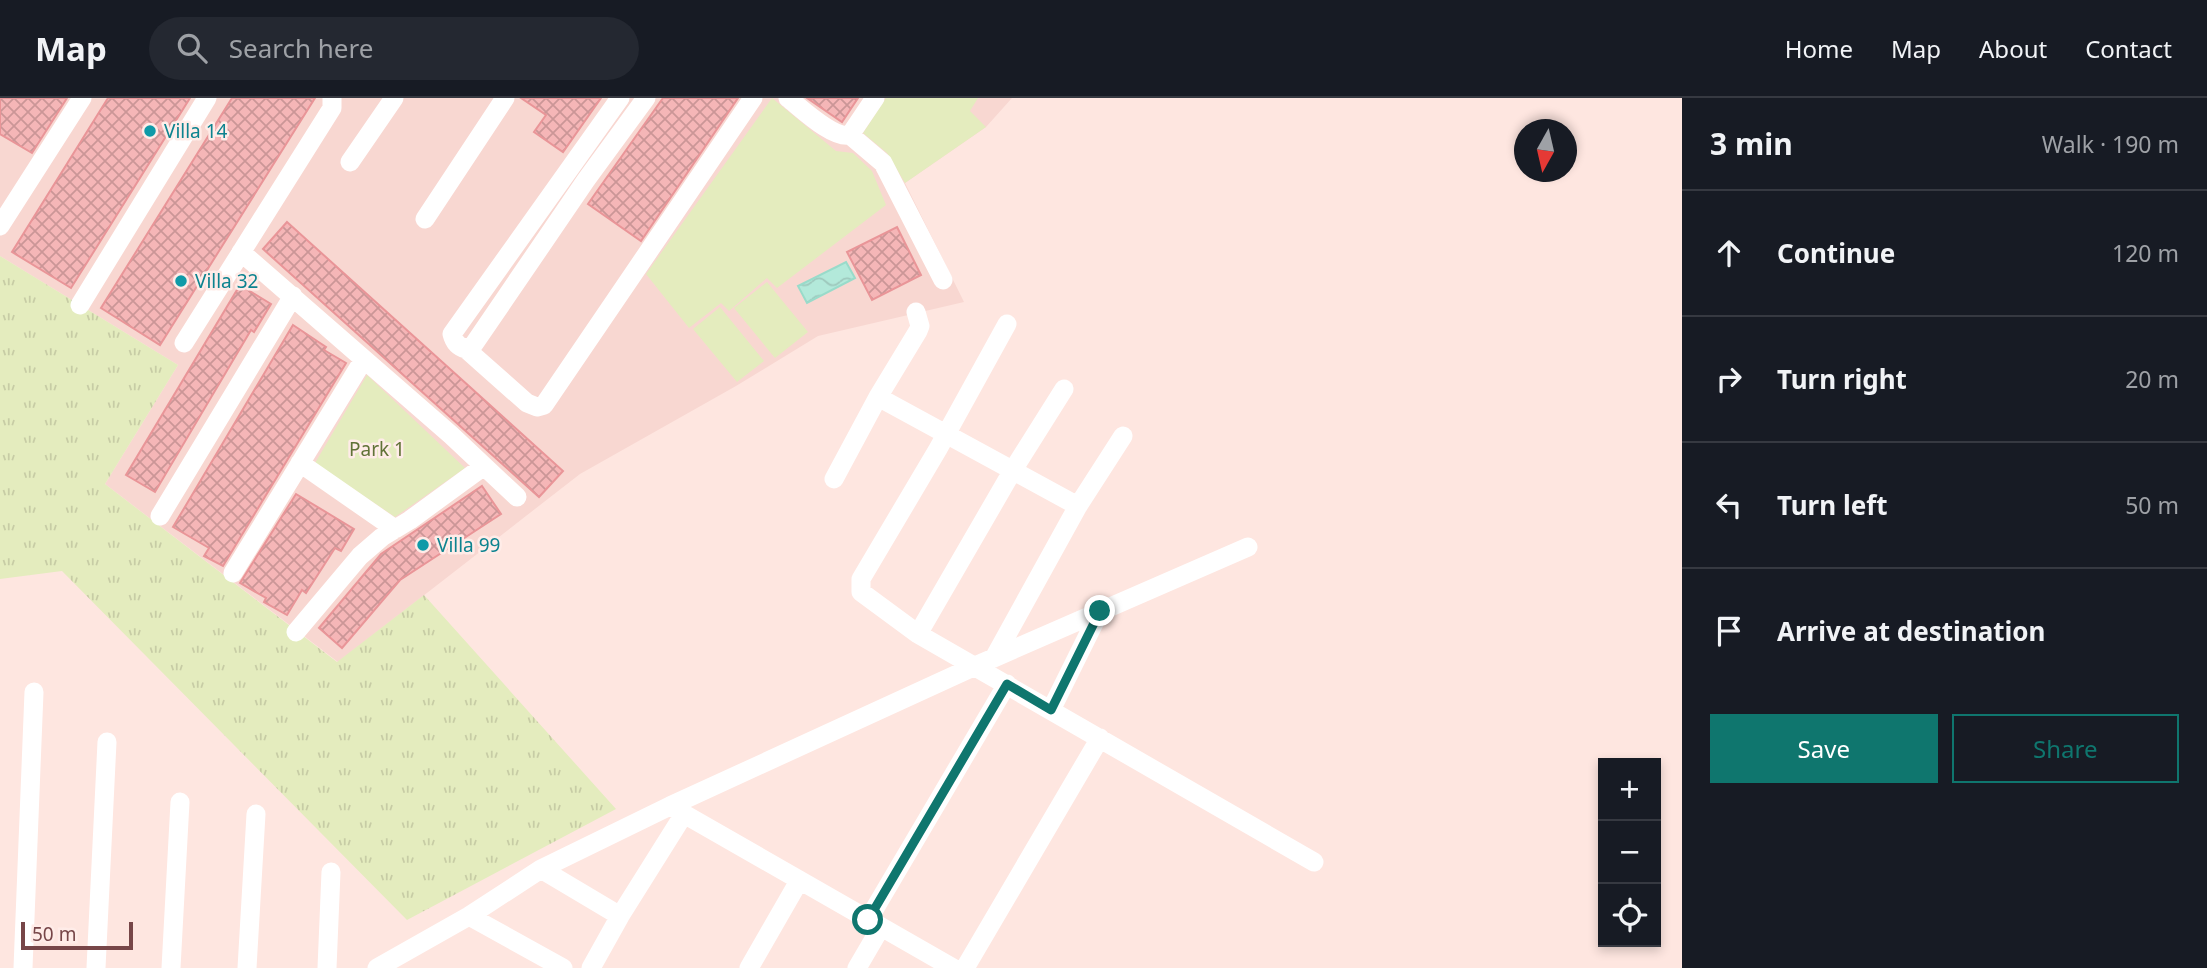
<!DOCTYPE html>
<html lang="en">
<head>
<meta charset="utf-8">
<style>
	body { margin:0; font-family:"Noto Sans",sans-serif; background:#242831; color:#f1f3f6 }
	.controls { position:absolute; right:21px; bottom:21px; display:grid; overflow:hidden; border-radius:0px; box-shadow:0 4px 10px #0003 }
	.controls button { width:63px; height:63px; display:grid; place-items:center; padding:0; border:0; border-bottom:2px solid #363941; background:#171b24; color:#f1f3f6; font:35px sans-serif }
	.compass { position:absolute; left:1514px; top:21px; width:63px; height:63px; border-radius:50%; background:#171b24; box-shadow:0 4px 10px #0003; rotate:188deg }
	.scale { position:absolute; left:21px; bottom:18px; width:112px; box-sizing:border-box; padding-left:7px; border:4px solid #774648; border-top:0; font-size:19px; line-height:24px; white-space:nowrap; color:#774648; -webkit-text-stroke:5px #ffece8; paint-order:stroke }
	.stop { position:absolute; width:21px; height:21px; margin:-16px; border:5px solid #0f766e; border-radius:50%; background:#fff }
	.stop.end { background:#0f766e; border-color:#fff; box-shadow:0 2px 7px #0008 }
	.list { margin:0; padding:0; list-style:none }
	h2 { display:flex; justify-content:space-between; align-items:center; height:91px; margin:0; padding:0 28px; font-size:30px }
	h2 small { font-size:23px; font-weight:400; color:#9ea1a6 }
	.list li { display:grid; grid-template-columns:46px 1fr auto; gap:21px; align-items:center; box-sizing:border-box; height:126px; padding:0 28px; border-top:2px solid #363941 }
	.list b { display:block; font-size:26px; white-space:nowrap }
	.list em { font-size:23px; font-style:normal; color:#9ea1a6 }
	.actions { display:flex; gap:14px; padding:21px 28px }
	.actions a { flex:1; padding:16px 0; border:2px solid #0f766e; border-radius:0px; text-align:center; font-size:24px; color:#0f766e }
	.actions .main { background:#0f766e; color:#fff }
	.icon { flex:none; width:38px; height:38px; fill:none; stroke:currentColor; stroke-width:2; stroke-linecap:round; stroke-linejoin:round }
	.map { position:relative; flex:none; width:1682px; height:870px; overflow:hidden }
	header { display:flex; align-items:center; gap:42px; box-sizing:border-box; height:98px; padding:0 35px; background:#171b24; border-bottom:2px solid #363941 }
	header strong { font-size:33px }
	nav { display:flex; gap:38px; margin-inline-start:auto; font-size:24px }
	.search { width:490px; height:63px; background:#242831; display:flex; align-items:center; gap:18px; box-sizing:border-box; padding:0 24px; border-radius:38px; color:#9ea1a6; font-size:26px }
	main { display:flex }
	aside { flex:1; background:#171b24 }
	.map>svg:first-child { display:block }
</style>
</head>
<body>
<header>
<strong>Map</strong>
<div class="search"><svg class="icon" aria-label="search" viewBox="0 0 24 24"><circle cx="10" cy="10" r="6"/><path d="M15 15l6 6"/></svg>Search here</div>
<nav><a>Home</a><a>Map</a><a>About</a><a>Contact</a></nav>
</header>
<main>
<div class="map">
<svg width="1682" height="870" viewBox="0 0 1682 870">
	<defs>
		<pattern id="grass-tufts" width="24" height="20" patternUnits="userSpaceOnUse" patternTransform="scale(1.75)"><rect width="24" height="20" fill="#e4ecbe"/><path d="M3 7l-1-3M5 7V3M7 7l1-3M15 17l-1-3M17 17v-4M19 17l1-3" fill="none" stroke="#c7cca5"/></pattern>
		<pattern id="water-waves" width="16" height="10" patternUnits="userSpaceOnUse" patternTransform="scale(1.75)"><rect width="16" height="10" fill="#b3e9da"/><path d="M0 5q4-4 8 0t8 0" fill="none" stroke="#9ec9bd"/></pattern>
		<pattern id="building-cross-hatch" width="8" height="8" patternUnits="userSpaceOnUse" patternTransform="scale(1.75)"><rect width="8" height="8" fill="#f5b6b7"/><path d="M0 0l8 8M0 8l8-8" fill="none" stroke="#cb9697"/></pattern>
	</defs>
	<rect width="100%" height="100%" fill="#fee6e0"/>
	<path fill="#f8d7d1" d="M0,0H1012L986,29L905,85L964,204L818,238L736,288L580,376L338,564L105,386L178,267L0,158Z"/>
	<path fill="url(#grass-tufts)" d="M0,158L178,267L105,386L337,564L424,497L616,711L407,822L62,473L0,481Z"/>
	<path fill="#e4ecbe" d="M772,0L836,53L853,55L872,73L886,107L777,190L767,180L729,213L721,205L689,230L646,176Z
		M886,0H978L970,13L986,29L905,85L887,55L863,35Z
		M767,184L808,234L775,260L734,210Z
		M720,209L764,263L737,284L693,231Z
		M367,277L465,370L395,419L315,365Z"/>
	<path fill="url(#water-waves)" stroke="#99dbca" stroke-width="2" d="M846,164L855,180L807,205L798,188Z"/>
	<path fill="url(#building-cross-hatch)" stroke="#e99598" stroke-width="2" d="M0,0H67L32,55L0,36Z
		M108,0H190L71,190L12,154Z
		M232,0H315L160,247L101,210Z
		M521,0H601L563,54L534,34L546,17Z
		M663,0H738L641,143L588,106Z
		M807,0H858L842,24Z
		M287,124L563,373L539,399L263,151Z
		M897,129L921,177L872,202L847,154Z
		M240,187L271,206L254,234L251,232L155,394L126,377Z
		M293,227L326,249L324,252L346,265L223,468L204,458L209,450L173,429Z
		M482,388L501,416L400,482L342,550L319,530L381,456Z
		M296,396L354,431L341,453L335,450L306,495L302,492L287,517L264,504L266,500L240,485Z"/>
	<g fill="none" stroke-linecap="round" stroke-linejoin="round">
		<path stroke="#fff" stroke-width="19" d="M620,0L452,236C454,244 458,249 466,251L474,246L586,82L646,0
			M788,0C802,11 833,41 850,37L875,0
			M850,37L883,65L943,182
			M350,64L394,0
			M425,121L505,0
			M0,128L82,0
			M241,154L451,337L517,399
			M80,207L207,0
			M1007,226L938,351L861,481V494L918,536L1314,764
			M184,245L332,10V0
			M466,251L527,305L537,309L544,307L753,0
			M878,299L1078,408
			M300,365L395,431
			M834,381L878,299L918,233L920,228L916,214
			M160,418L293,198
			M233,475L364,261
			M296,534L360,458L382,439L410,422L484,368
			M918,536L1013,372L1064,291
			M994,560L1078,408L1123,338
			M1051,612L1100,513
			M670,708L953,870
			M541,771L620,818
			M469,818L563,870
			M868,822L1007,586
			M23,870L34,594
			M96,870L107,644
			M171,870L180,704
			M247,870L256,716
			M327,870L331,774
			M377,870L469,818L541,771L670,708L973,569L1248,449
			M591,870L620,818L684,716
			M749,870L799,783
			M857,870L881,829
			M965,870L1100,640"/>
	</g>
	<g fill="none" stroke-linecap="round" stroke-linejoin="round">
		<path stroke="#0f766e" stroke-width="9" d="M868,822L1007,586L1051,612L1100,513"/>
	</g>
	<g fill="#0f9aa8" stroke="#ffece8" stroke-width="2.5">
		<circle cx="150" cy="33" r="7"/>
		<circle cx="181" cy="183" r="7"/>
		<circle cx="423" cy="447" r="7"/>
	</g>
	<g text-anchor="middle" stroke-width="5" stroke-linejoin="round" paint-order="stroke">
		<g font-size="19" fill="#0d838f" stroke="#ffece8" text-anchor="start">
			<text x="164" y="40">Villa 14</text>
			<text x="195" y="190">Villa 32</text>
			<text x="437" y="454">Villa 99</text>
		</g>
		<g font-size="19" fill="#617237" stroke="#ffece8">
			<text x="377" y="358">Park 1</text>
		</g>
	</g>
</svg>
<div class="controls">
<button>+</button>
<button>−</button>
<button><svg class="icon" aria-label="locate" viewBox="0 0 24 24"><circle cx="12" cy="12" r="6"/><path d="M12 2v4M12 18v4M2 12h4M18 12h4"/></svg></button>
</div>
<svg class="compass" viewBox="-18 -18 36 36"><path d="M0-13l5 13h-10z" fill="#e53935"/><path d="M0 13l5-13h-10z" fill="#9ea1a6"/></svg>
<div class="scale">50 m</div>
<div class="stop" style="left:868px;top:822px"></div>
<div class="stop end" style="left:1100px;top:513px"></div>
</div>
<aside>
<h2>3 min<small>Walk · 190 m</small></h2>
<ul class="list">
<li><svg class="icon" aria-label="ahead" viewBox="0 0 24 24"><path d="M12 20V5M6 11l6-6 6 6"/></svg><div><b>Continue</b></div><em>120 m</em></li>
<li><svg class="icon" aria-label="right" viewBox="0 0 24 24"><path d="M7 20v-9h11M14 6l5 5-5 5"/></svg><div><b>Turn right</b></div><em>20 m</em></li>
<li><svg class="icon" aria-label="left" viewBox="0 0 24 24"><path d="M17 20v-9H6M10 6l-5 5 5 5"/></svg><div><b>Turn left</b></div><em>50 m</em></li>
<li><svg class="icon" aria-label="arrive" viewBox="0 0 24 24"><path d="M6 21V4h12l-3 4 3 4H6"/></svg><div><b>Arrive at destination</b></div></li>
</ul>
<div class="actions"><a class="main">Save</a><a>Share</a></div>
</aside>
</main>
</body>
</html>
